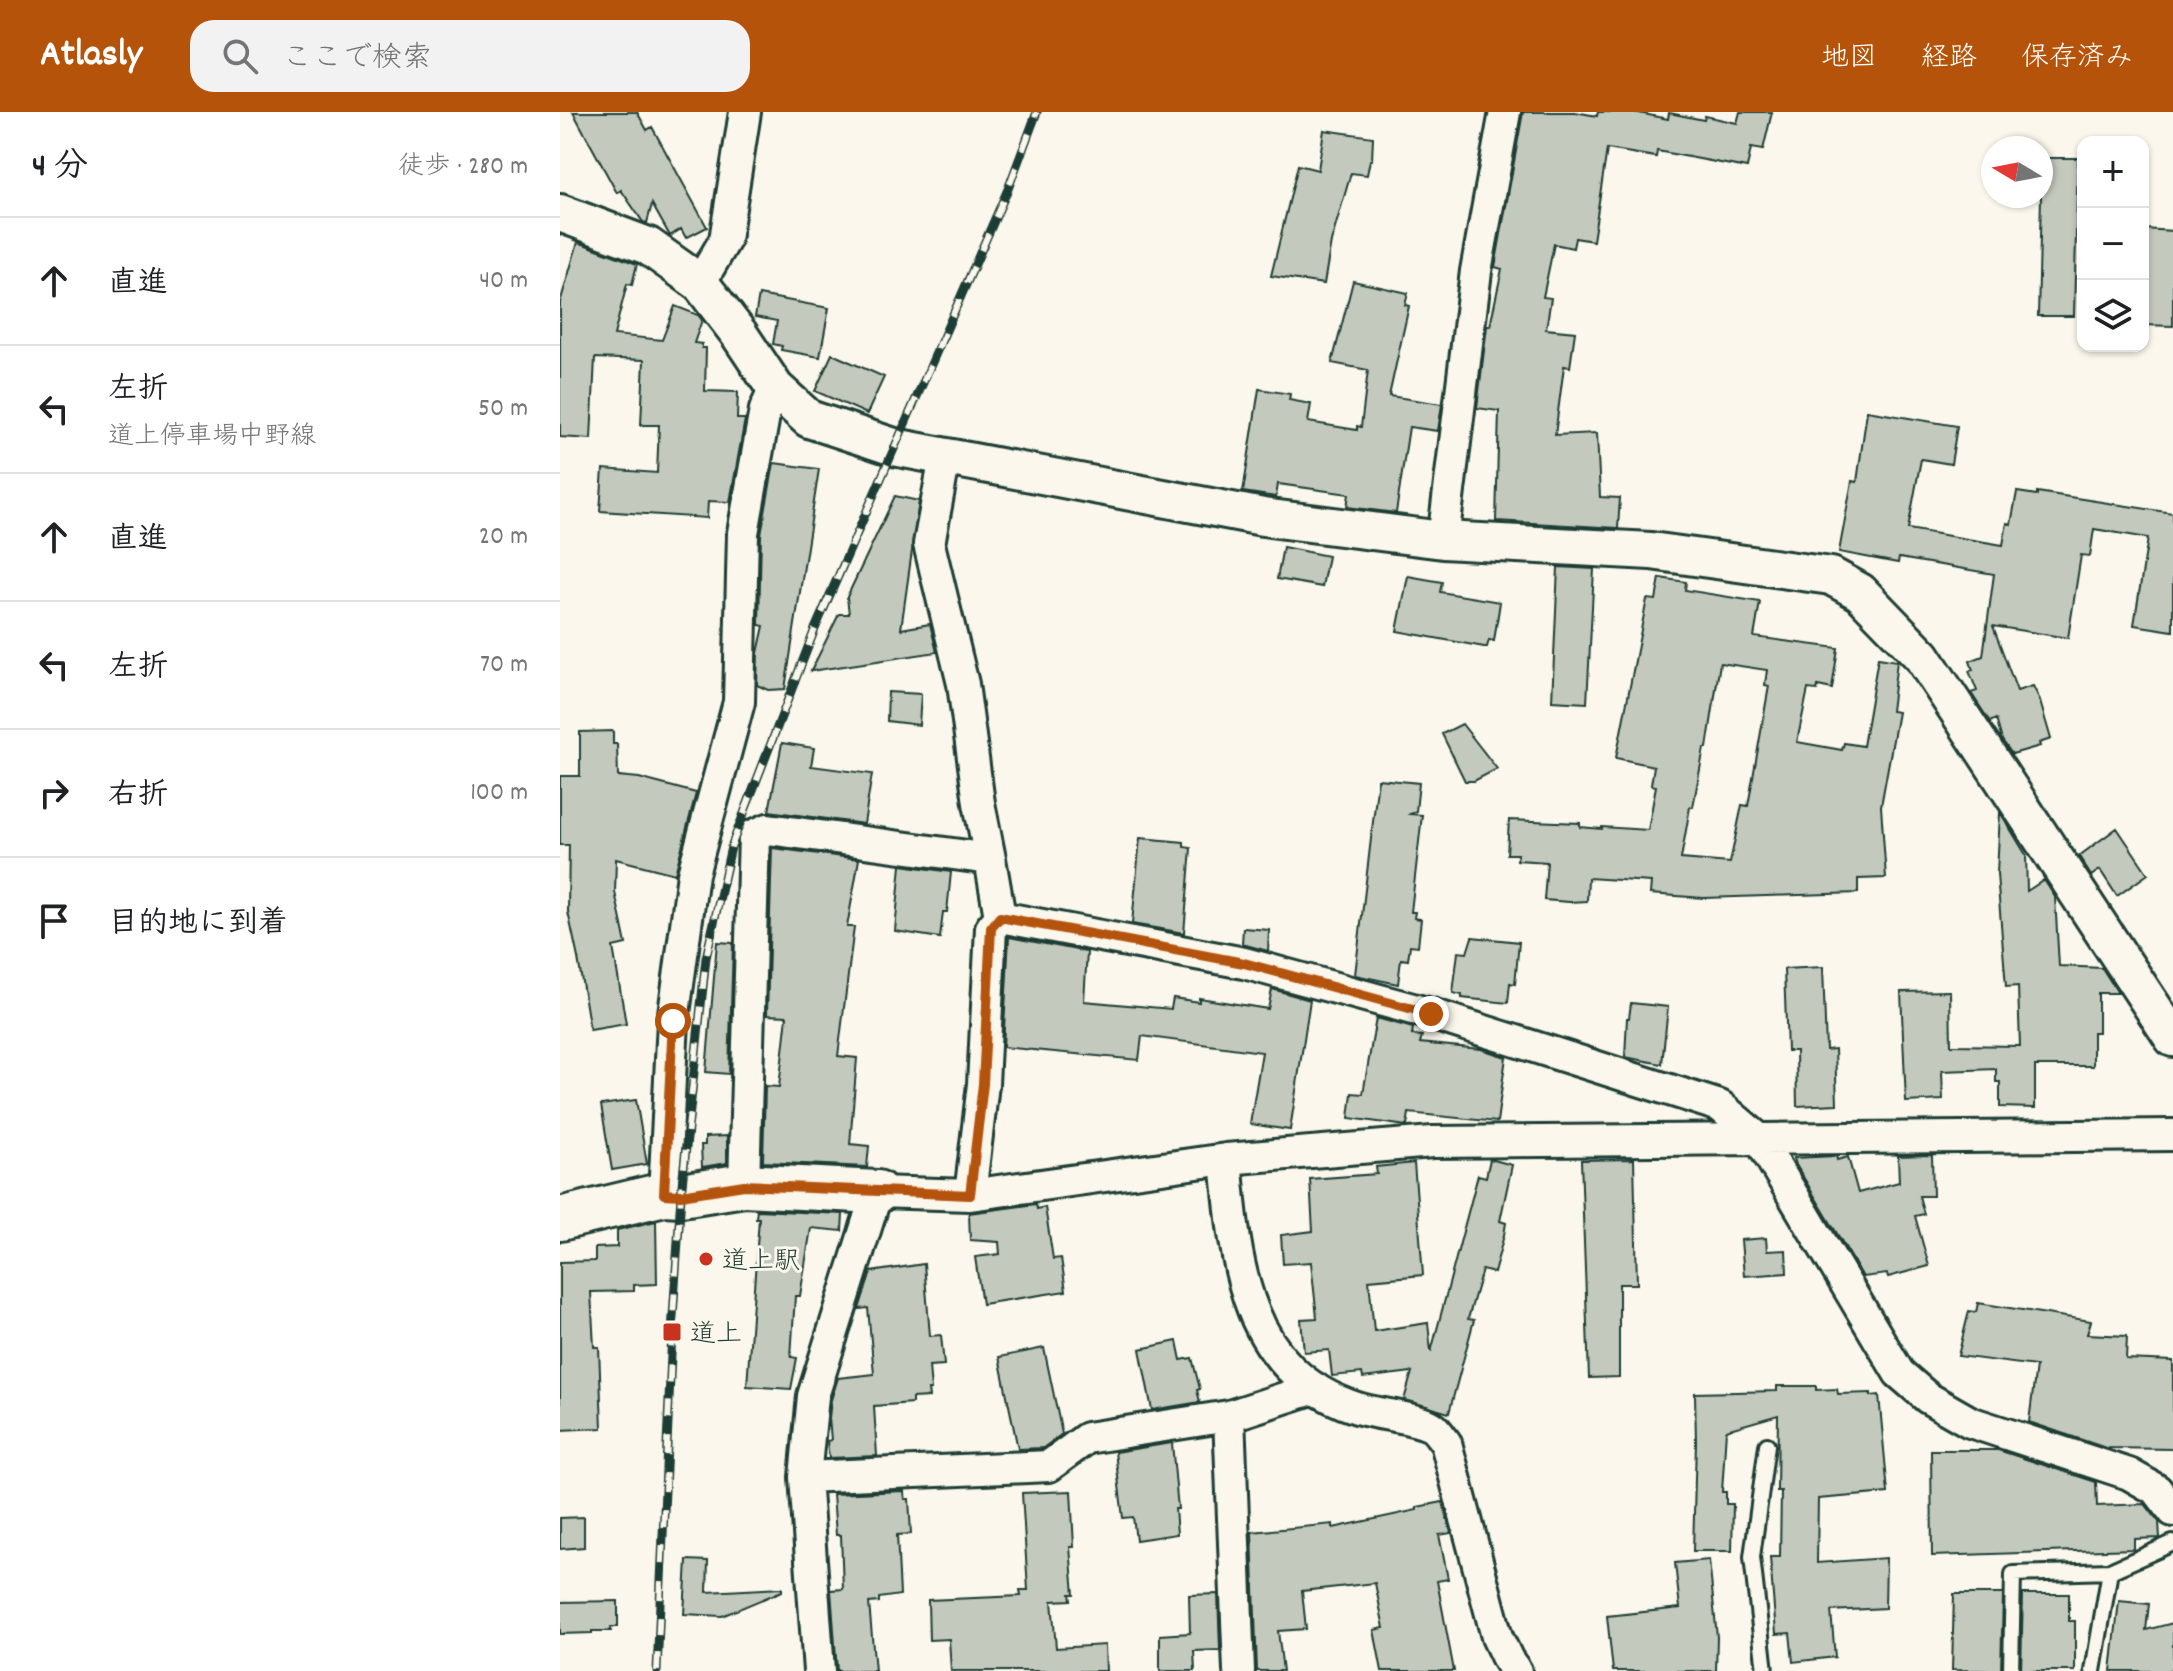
<!DOCTYPE html>
<html lang="ja">
<head>
<meta charset="utf-8">
<style>
	body { margin:0; font-family:Dekko,"Klee One",sans-serif; background:#f2f2f2; color:#202124 }
	.controls { position:absolute; right:24px; top:24px; display:grid; overflow:hidden; border-radius:16px; box-shadow:0 2px 6px #0004 }
	.controls button { width:72px; height:72px; display:grid; place-items:center; padding:0; border:0; border-bottom:2px solid #e0e0e0; background:#fff; color:#202124; font:40px sans-serif }
	.compass { position:absolute; left:1421px; top:24px; width:72px; height:72px; border-radius:50%; background:#fff; box-shadow:0 2px 6px #0004; rotate:280deg }
	.stop { position:absolute; width:24px; height:24px; margin:-18px; border:6px solid #b45309; border-radius:50%; background:#fff }
	.stop.end { background:#b45309; border-color:#fff; box-shadow:0 2px 8px #0008 }
	.list { margin:0; padding:0; list-style:none }
	h2 { display:flex; justify-content:space-between; align-items:center; height:104px; margin:0; padding:0 32px; font-size:34px }
	h2 small { font-size:26px; font-weight:400; color:#757577 }
	.list li { display:grid; grid-template-columns:52px 1fr auto; gap:24px; align-items:center; box-sizing:border-box; height:128px; padding:0 32px; border-top:2px solid #e0e0e0 }
	.list b { display:block; font-size:30px; white-space:nowrap }
	.list p { margin:0; font-size:26px; white-space:nowrap; color:#757577 }
	.list em { font-size:26px; font-style:normal; color:#757577 }
	.icon { flex:none; width:44px; height:44px; fill:none; stroke:currentColor; stroke-width:2; stroke-linecap:round; stroke-linejoin:round }
	.map { position:relative; flex:none; width:1613px; height:1559px; overflow:hidden }
	header { display:flex; align-items:center; gap:48px; box-sizing:border-box; height:112px; padding:0 40px; background:#b45309; color:#fff }
	header strong { font-size:38px }
	nav { display:flex; gap:44px; margin-inline-start:auto; font-size:28px }
	.search { width:560px; height:72px; background:#f2f2f2; display:flex; align-items:center; gap:20px; box-sizing:border-box; padding:0 28px; border-radius:24px; color:#757577; font-size:30px }
	main { display:flex }
	aside { flex:1; background:#fff }
	.map>svg:first-child { display:block }
</style>
</head>
<body>
<header>
<strong>Atlasly</strong>
<div class="search"><svg class="icon" aria-label="search" viewBox="0 0 24 24"><circle cx="10" cy="10" r="6"/><path d="M15 15l6 6"/></svg>ここで検索</div>
<nav><a>地図</a><a>経路</a><a>保存済み</a></nav>
</header>
<main>
<aside>
<h2>4 分<small>徒歩 · 280 m</small></h2>
<ul class="list">
<li><svg class="icon" aria-label="ahead" viewBox="0 0 24 24"><path d="M12 20V5M6 11l6-6 6 6"/></svg><div><b>直進</b></div><em>40 m</em></li>
<li><svg class="icon" aria-label="left" viewBox="0 0 24 24"><path d="M17 20v-9H6M10 6l-5 5 5 5"/></svg><div><b>左折</b><p>道上停車場中野線</p></div><em>50 m</em></li>
<li><svg class="icon" aria-label="ahead" viewBox="0 0 24 24"><path d="M12 20V5M6 11l6-6 6 6"/></svg><div><b>直進</b></div><em>20 m</em></li>
<li><svg class="icon" aria-label="left" viewBox="0 0 24 24"><path d="M17 20v-9H6M10 6l-5 5 5 5"/></svg><div><b>左折</b></div><em>70 m</em></li>
<li><svg class="icon" aria-label="right" viewBox="0 0 24 24"><path d="M7 20v-9h11M14 6l5 5-5 5"/></svg><div><b>右折</b></div><em>100 m</em></li>
<li><svg class="icon" aria-label="arrive" viewBox="0 0 24 24"><path d="M6 21V4h12l-3 4 3 4H6"/></svg><div><b>目的地に到着</b></div></li>
</ul>
</aside>
<div class="map">
<svg width="1613" height="1559" viewBox="0 0 1613 1559">
	<rect width="100%" height="100%" fill="#fbf7ec"/>
	<filter id="ink" filterUnits="userSpaceOnUse"><feTurbulence type="fractalNoise" baseFrequency=".0125" numOctaves="2"/><feDisplacementMap in="SourceGraphic" scale="16" xChannelSelector="R" yChannelSelector="G"/><feConvolveMatrix kernelMatrix="1 2 1 2 8 2 1 2 1" color-interpolation-filters="sRGB"/></filter>
	<g filter="url(#ink)">
		<path fill="#c4c9be" stroke="#1f3d34" stroke-width="2" fill-rule="evenodd" d="M13,0H77L87,18L92,15L147,115L126,126L121,117L110,124L92,92L87,111L83,110L61,78L57,81Z
			M963,0H1015L1037,4L1038,0H1074L1108,7L1109,1L1144,8L1145,4L1177,11L1180,0H1212L1203,38L1191,36L1187,56L1097,39L1096,45L1047,37L1033,129L1015,126L1013,136L994,132L983,185L991,186L986,217L1015,220L1010,255L1004,254L995,323L1037,321L1040,385L1060,386L1058,416L936,409L939,299L917,296L927,214H930L942,157L935,155Z
			M764,18L813,25L812,48H810L807,63L791,61L771,130L764,172L711,164L738,53L758,58Z
			M1482,46H1518L1514,204H1478Z
			M1583,117L1613,119V214L1583,213Z
			M18,130L77,152L72,173L67,172L54,223L102,228L115,194L138,203L142,208L134,231L142,232V236H146L145,279L178,280L177,307H185L170,390L148,389L147,406L40,399L43,357L97,361L99,313H81L84,248L35,246L31,327L0,325V191Z
			M793,169L848,181L845,193L849,194L829,284L882,292L878,319L849,315L836,401L787,395L789,382L718,372L716,385L683,380L699,277L730,282L729,288L751,292L748,310L797,318V314L801,315L808,258L772,251Z
			M199,183L269,196L260,245L221,238L222,234L213,232L217,209L195,205Z
			M272,242L324,265L307,302L255,279Z
			M1307,299L1397,314L1391,352L1361,347L1348,417L1443,433L1447,411L1451,412L1457,380L1477,383V380L1613,401V519L1574,513L1588,426L1534,417L1530,444L1521,443L1508,526L1433,514L1457,579L1473,574L1479,586L1491,627L1479,631L1480,634L1452,642L1442,628L1436,607L1430,610L1411,581L1417,579L1409,559L1413,558L1410,549L1423,544L1434,462L1339,446L1338,451L1279,440L1292,369L1297,370Z
			M214,351L259,357L225,577L208,578L197,573L198,541L204,514L199,513L201,423Z
			M335,384L359,389L341,517L370,512L377,540L251,559L279,502H289L287,485Z
			M723,435L768,444L762,475L717,467Z
			M998,455L1034,457L1027,591L992,589Z
			M848,464L882,470L880,480L940,490L934,529L929,528L927,535H924L837,519Z
			M1100,466L1126,470L1125,478L1200,490L1194,525L1278,536L1272,577L1258,574L1257,578L1248,577L1237,630L1282,638L1284,631L1303,634L1318,546L1337,549L1331,599L1338,600L1321,694L1326,766L1298,767V781L1144,786L1090,782L1091,770L1028,766L1027,789L1009,790L984,788L987,750L957,748L958,742H947L949,708L1020,711V715L1042,717V715L1088,718L1096,674L1091,673L1094,654L1056,646L1087,487L1096,488ZM1160,551L1207,558L1205,573L1209,574L1188,694L1182,693L1170,751L1121,747L1130,695H1133L1144,636H1147Z
			M328,580L361,582L359,613L327,609Z
			M902,612L937,657L914,669H905L882,622Z
			M53,619V632H57L58,664L79,666L136,681L115,762L56,747L55,780L66,832L53,835L66,912L30,918L18,846L8,800L9,733H0V664H20V620Z
			M222,631L254,636L251,654L312,662L304,712L209,699Z
			M818,667L859,671L856,699L850,702L862,703L851,800H855L854,806L861,807L858,834L850,833L848,848L841,847L838,872L795,863Z
			M1440,700L1466,743L1467,779L1484,768L1495,785L1499,854L1542,856L1558,881H1538V920H1533V954H1475V996L1440,995V970H1436V957L1382,959L1383,988L1346,990L1341,880L1390,879L1391,933L1460,934L1458,874L1446,875L1437,762Z
			M1557,716L1588,762L1557,784L1540,758L1531,764L1519,744Z
			M580,726L624,730V735L631,736L624,821L572,812Z
			M212,736L299,747L287,815H294L278,944L297,946L290,1032L309,1034L307,1055L203,1050L205,974L219,975L227,904L207,903Z
			M341,753L391,760L387,800H383L380,826L335,819Z
			M683,816L709,818L708,839L682,832Z
			M449,825L527,840L524,889L611,897L613,886L639,890V886L708,897L712,877L750,888L730,1018L690,1012L702,940L582,924L579,948L443,935Z
			M912,825L959,830L955,872L950,871L948,891L902,886V883L893,881L898,840L907,841Z
			M157,830L173,831L169,962L146,960Z
			M1263,855L1266,938L1275,937L1277,992L1237,994L1236,939H1227L1224,857Z
			M1071,891L1108,895L1102,952L1065,945L1067,906H1069Z
			M816,906L853,916L852,923L862,924L860,931L921,937L946,945L937,1010L849,1001L847,1014L789,1006L792,981L803,982Z
			M76,988L87,1052L52,1058L41,993Z
			M167,1024V1051L142,1055L141,1033H145V1025Z
			M1372,1043L1373,1084H1359L1364,1102L1355,1104L1369,1154L1328,1165L1327,1162L1303,1165L1236,1053L1234,1046L1276,1044L1277,1048L1288,1045L1298,1081L1339,1070L1338,1044Z
			M930,1047L952,1053L940,1109L946,1111L944,1123L934,1161L922,1158L908,1207L914,1208L889,1301L844,1288L852,1260L803,1266L802,1261L772,1264L769,1238L744,1240L741,1207L757,1206L751,1150L723,1152L721,1123L753,1119L750,1067L817,1062L816,1055L854,1051L863,1163L809,1168L814,1219L868,1211L871,1240L918,1063L926,1065Z
			M1074,1047L1077,1172H1059V1265L1029,1266L1021,1048Z
			M476,1092L477,1097L485,1095L493,1147L501,1146L506,1179L422,1192L415,1145L440,1142L439,1130L410,1128L409,1101Z
			M197,1098L283,1102L282,1119L251,1116L240,1184H235L231,1245L237,1246L231,1277L187,1274L199,1106H196Z
			M96,1109L97,1172L74,1173V1179L31,1180L34,1235H39L42,1316L0,1318V1150L35,1149V1136L57,1135V1118Z
			M1206,1126L1207,1139L1226,1138L1227,1161L1184,1164L1181,1128Z
			M364,1152L370,1224L381,1223L384,1253L369,1254L371,1278H368L369,1285L352,1286V1291L314,1294L317,1344L269,1346L267,1329L271,1328L269,1306L271,1288L278,1266L314,1262L308,1196L299,1197L311,1160Z
			M1418,1191L1531,1209L1527,1222L1567,1224L1566,1247L1613,1249V1337L1546,1336L1469,1310L1476,1254L1398,1244L1409,1199L1416,1200Z
			M617,1229L621,1248L632,1246L640,1277L637,1278L640,1290L592,1298L580,1237Z
			M484,1236L502,1322L483,1336L458,1337L439,1245Z
			M1217,1274H1256V1278L1277,1277L1278,1282L1311,1281V1284L1319,1283L1328,1381L1258,1387L1257,1451L1326,1446L1325,1496L1271,1499L1275,1545L1233,1550L1230,1521L1216,1522L1210,1445H1220L1221,1379H1217L1218,1303L1166,1318L1162,1380H1166V1392H1173L1172,1439H1133L1136,1330L1135,1281L1217,1279Z
			M612,1331L618,1397H615L617,1422L576,1428L573,1405L563,1406L555,1340Z
			M1371,1338H1438L1536,1370L1537,1394L1585,1392L1599,1410L1600,1426L1574,1427V1437L1372,1444Z
			M344,1379L345,1387H349L351,1422L337,1423L340,1483L319,1486V1490L309,1491L315,1559H277L271,1478L283,1477L281,1423H276L273,1382Z
			M511,1379L514,1435H510L514,1482H510L511,1488L492,1489L496,1536L545,1533L546,1559H391L389,1527L369,1528L368,1488L461,1484L460,1478H468L462,1381Z
			M883,1390L891,1421L879,1423L888,1467L877,1469L894,1559H822L814,1518L824,1516L815,1471L742,1479L746,1517L718,1519L723,1559H697L692,1420L773,1412V1416L857,1398V1395Z
			M24,1405V1435L0,1437V1406Z
			M127,1448L148,1449L147,1480L222,1476V1479L162,1504L124,1502Z
			M1149,1448L1157,1525L1156,1559H1053L1047,1504L1120,1496L1115,1451Z
			M658,1482L660,1538L634,1539L635,1559H600V1523L630,1521L629,1483Z
			M1394,1482H1443L1441,1559L1392,1558Z
			M1463,1482H1509V1509H1515V1559H1461Z
			M58,1489V1515H51V1519H32V1521L0,1522V1490Z
			M1559,1489L1589,1492L1586,1518L1613,1511V1559H1551Z"/>
		<g fill="none" stroke-linecap="round" stroke-linejoin="round">
			<g stroke="#1f3d34" stroke-width="20">
				<path id="service" d="M1205,1559L1192,1445L1207,1333
					M1451,1559L1453,1462L1550,1459L1613,1431
					M1533,1559L1550,1459"/>
			</g>
			<g stroke="#1f3d34" stroke-width="36">
				<path id="minor" d="M140,171L165,128L185,0
					M385,345L369,432L403,572L419,691L430,747
					M883,428L916,159L945,0
					M666,1047C675,1147 683,1260 797,1296C820,1303 847,1304 869,1313C876,1316 881,1325 886,1331L937,1525L948,1548L956,1559
					M184,1073L194,723L208,717L430,747L440,805L684,851L871,902L1160,994L1200,1028L1339,1261L1368,1286L1410,1310L1569,1362L1597,1378L1613,1399
					M104,1082L113,909L133,762L179,590L183,421L205,298L215,276
					M410,1083L423,972L431,816L440,805
					M669,1304L679,1559
					M245,1365L489,1354L527,1326L669,1304L755,1276
					M259,1559L245,1365L253,1284L317,1080L410,1083L666,1047L873,1030L1613,1023"/>
			</g>
			<g stroke="#1f3d34" stroke-width="42">
				<path id="tertiary" d="M0,101L88,134L140,171L179,222L215,276L249,307L334,335L703,405L883,428L1091,439L1271,464L1300,480L1362,544L1613,926"/>
			</g>
			<g stroke="#1f3d34" stroke-width="48">
				<path id="secondary" d="M0,1107L104,1082L121,1083L184,1073L317,1080"/>
			</g>
			<use href="#service" stroke="#fbf7ec" stroke-width="14"/>
			<use href="#minor" stroke="#fbf7ec" stroke-width="30"/>
			<use href="#tertiary" stroke="#fbf7ec" stroke-width="36"/>
			<use href="#secondary" stroke="#fbf7ec" stroke-width="42"/>
			<g stroke="#1f3d34" stroke-width="9">
				<path id="rail" d="M97,1559L112,1220L121,1083L146,846L171,735L255,517L448,77L477,0"/>
			</g>
			<use href="#rail" stroke="#fbf7ec" stroke-width="6" stroke-dasharray="18" stroke-linecap="butt"/>
		</g>
	</g>
	<g fill="none" stroke-linecap="round" stroke-linejoin="round" filter="url(#ink)">
		<path stroke="#b45309" stroke-width="10" d="M113,909L104,1082L121,1083L184,1073L410,1083L423,972L431,816L440,805L684,851L871,902"/>
	</g>
	<g fill="#c8321e" stroke="#fbf7ec" stroke-width="3">
		<circle cx="146" cy="1147" r="8"/>
		<rect x="102" y="1210" width="20" height="20" rx="4"/>
	</g>
	<g text-anchor="middle" stroke-width="6" stroke-linejoin="round" paint-order="stroke">
		<g font-size="26" fill="#1f3d34" stroke="#fbf7ec" text-anchor="start">
			<text x="162" y="1156">道上駅</text>
			<text x="130" y="1229">道上</text>
		</g>
	</g>
</svg>
<div class="controls">
<button>+</button>
<button>−</button>
<button><svg class="icon" aria-label="layers" viewBox="0 0 24 24"><path d="M12 4l9 5-9 5-9-5zM3 14l9 5 9-5"/></svg></button>
</div>
<svg class="compass" viewBox="-18 -18 36 36"><path d="M0-13l5 13h-10z" fill="#e53935"/><path d="M0 13l5-13h-10z" fill="#757577"/></svg>
<div class="stop" style="left:113px;top:909px"></div>
<div class="stop end" style="left:871px;top:902px"></div>
</div>
</main>
</body>
</html>
